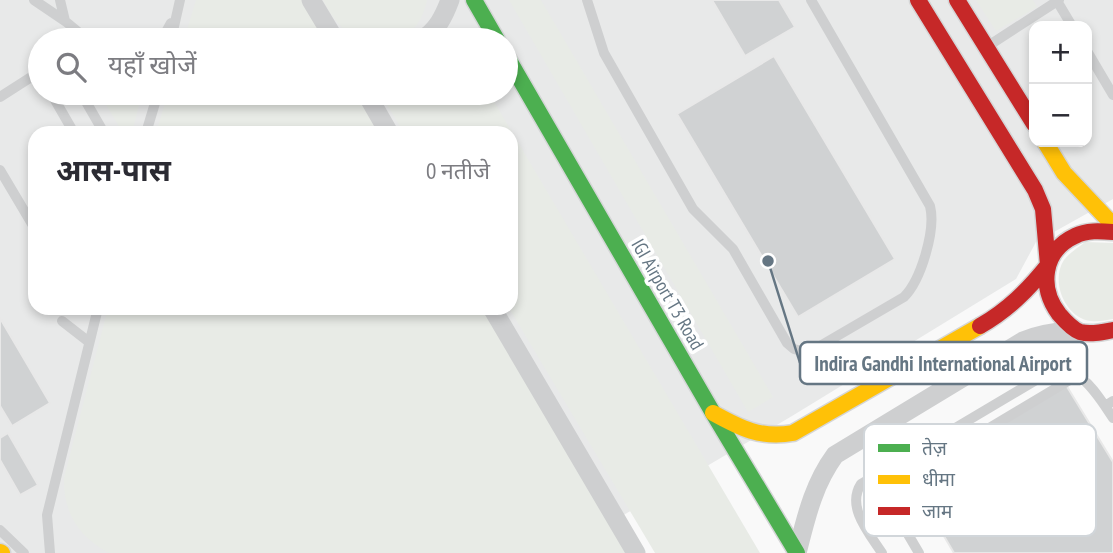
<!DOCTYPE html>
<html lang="hi">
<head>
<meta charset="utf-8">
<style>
	body { margin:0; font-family:"PT Sans Narrow","Noto Sans Devanagari",sans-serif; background:#f2f2f3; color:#2b2b33 }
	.controls { position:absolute; right:21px; top:21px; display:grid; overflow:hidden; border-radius:14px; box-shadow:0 4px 10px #0003 }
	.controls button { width:63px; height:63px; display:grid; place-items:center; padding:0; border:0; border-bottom:2px solid #e1e1e2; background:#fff; color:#2b2b33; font:35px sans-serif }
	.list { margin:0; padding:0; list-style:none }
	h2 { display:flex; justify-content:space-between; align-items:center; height:91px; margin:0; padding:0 28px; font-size:30px }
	h2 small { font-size:23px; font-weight:400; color:#7c7c81 }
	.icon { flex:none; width:38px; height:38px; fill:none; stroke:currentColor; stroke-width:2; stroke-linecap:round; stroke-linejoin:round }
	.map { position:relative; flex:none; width:1113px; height:553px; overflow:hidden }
	.search { position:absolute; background:#fff; box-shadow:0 4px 10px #0003; left:28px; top:28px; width:490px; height:77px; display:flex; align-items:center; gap:18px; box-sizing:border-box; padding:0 24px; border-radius:38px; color:#7c7c81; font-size:26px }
	.panel { position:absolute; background:#fff; box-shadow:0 4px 10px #0003; left:28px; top:126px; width:490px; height:189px; border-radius:21px }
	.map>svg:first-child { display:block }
</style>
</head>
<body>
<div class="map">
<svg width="1113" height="553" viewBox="0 0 1113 553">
	<rect width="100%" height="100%" fill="#f9f9f9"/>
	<path fill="#e8e9e9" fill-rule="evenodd" d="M0,0H1113V199L1036,242L1016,279L792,416L559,553H0ZM1034,26H1087V142H1034ZM40,40H506V93H40ZM35,133H511V308H35Z"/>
	<path fill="#e8ebe6" d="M196,0H303L327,40H184Z
		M323,0H427C420,30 407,40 377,40C365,40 355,39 346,31C336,23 329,11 323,0Z
		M509,0H541L773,397L748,412Z
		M976,0H1033L1037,7L996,31Z
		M99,93H142L132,133H123Z
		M168,93H358L381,133H156Z
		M380,93H489L760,553H655L509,308H511V133H404Z
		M1085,242L1113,243V319C1106,320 1098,322 1091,321C1065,318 1050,281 1064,260C1069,253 1079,247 1085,242Z
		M108,308H484L627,553H109C79,537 63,513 64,478Z"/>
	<path fill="#d0d2d3" stroke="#e8e8e8" stroke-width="2" d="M712,0H779L795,27L745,56Z
		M774,56L895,259L798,317L677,114Z
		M0,318L50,403L12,426L0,406Z
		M1066,385L1113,462V553H954L909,477Z
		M8,433L38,485L20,495L0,460V438Z"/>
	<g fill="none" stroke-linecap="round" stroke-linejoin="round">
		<g stroke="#d5d6d7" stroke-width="19">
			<path id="fast" d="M474,0L497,40
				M506,55L713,413L797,553"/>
		</g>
		<g stroke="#d5d6d7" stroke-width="19">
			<path id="slow" d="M1045,142L1064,173L1113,225
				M713,413C740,428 761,439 793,433L980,326
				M0,552L2,553"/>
		</g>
		<g stroke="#d5d6d7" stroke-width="19">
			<path id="jam" d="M918,0L1035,190L1043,209L1048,265C1028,290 1008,310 980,326
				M957,0L1034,124
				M1113,232C1100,231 1087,230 1075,236C1042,251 1039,288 1059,314C1065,321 1072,329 1080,332C1091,335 1103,332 1113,330"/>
		</g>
		<path stroke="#cecfd0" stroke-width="10" d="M34,0L65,21
			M60,0L65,21L88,40
			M587,0L604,53L693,209L733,249L787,343L794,349L808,353L904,297C921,280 936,230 930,206L811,0
			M1057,1L1072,26
			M156,40L166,32L171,23
			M171,40L180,0
			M988,46L1059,0
			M1087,51L1113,95
			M51,93L74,133
			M81,93L104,133
			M0,97L39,72L40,74
			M146,133L158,93
			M0,170L35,229
			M62,321L89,342
			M1105,406L1113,418
			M0,530L24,553
			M50,553L47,515L98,308
			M882,553C869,533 846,507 861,484L1048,373C1078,367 1089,383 1105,406L1113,401
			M919,553L889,502L887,494L889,488L1078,375"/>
		<path stroke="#cecfd0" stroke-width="19" d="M311,0L335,40
			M421,40C437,31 444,16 450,0
			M366,93L389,133
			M492,308L636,553
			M797,553C806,518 813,485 835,455L1023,341C1042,333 1061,330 1082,333"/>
		<use href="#fast" stroke="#4caf50" stroke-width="16"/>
		<use href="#slow" stroke="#ffc107" stroke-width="16"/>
		<use href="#jam" stroke="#c62828" stroke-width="16"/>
	</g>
	<g text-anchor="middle" stroke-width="7" stroke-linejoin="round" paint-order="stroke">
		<g font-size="19" fill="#657683" stroke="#fff">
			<text transform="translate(668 294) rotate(60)" y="7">IGI Airport T3 Road</text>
		</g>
	</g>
	<rect x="864" y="424" width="232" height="112" rx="10" fill="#fff" stroke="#d1d6da" stroke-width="2"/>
	<rect x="878" y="444" width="32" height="8" fill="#4caf50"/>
	<rect x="878" y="475" width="32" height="9" fill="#ffc107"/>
	<rect x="878" y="507" width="32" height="8" fill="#c62828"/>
	<g font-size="19" fill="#657683">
		<text x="922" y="455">तेज़</text>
		<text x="922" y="486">धीमा</text>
		<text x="922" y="518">जाम</text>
	</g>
	<path fill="none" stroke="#657683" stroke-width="2.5" d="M768 261L800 363"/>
	<circle fill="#657683" stroke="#fff" stroke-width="2.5" cx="768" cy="261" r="7"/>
	<rect fill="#fff" stroke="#657683" stroke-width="2.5" x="800" y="342" width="287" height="42" rx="7"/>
	<g font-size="21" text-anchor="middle" font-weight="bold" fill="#657683">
		<text x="943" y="371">Indira Gandhi International Airport</text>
	</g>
</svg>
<div class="controls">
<button>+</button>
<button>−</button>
</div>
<div class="search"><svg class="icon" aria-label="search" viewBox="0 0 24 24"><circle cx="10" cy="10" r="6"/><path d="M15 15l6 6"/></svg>यहाँ खोजें</div>
<section class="panel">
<h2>आस-पास<small>0 नतीजे</small></h2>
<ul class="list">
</ul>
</section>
</div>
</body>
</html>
